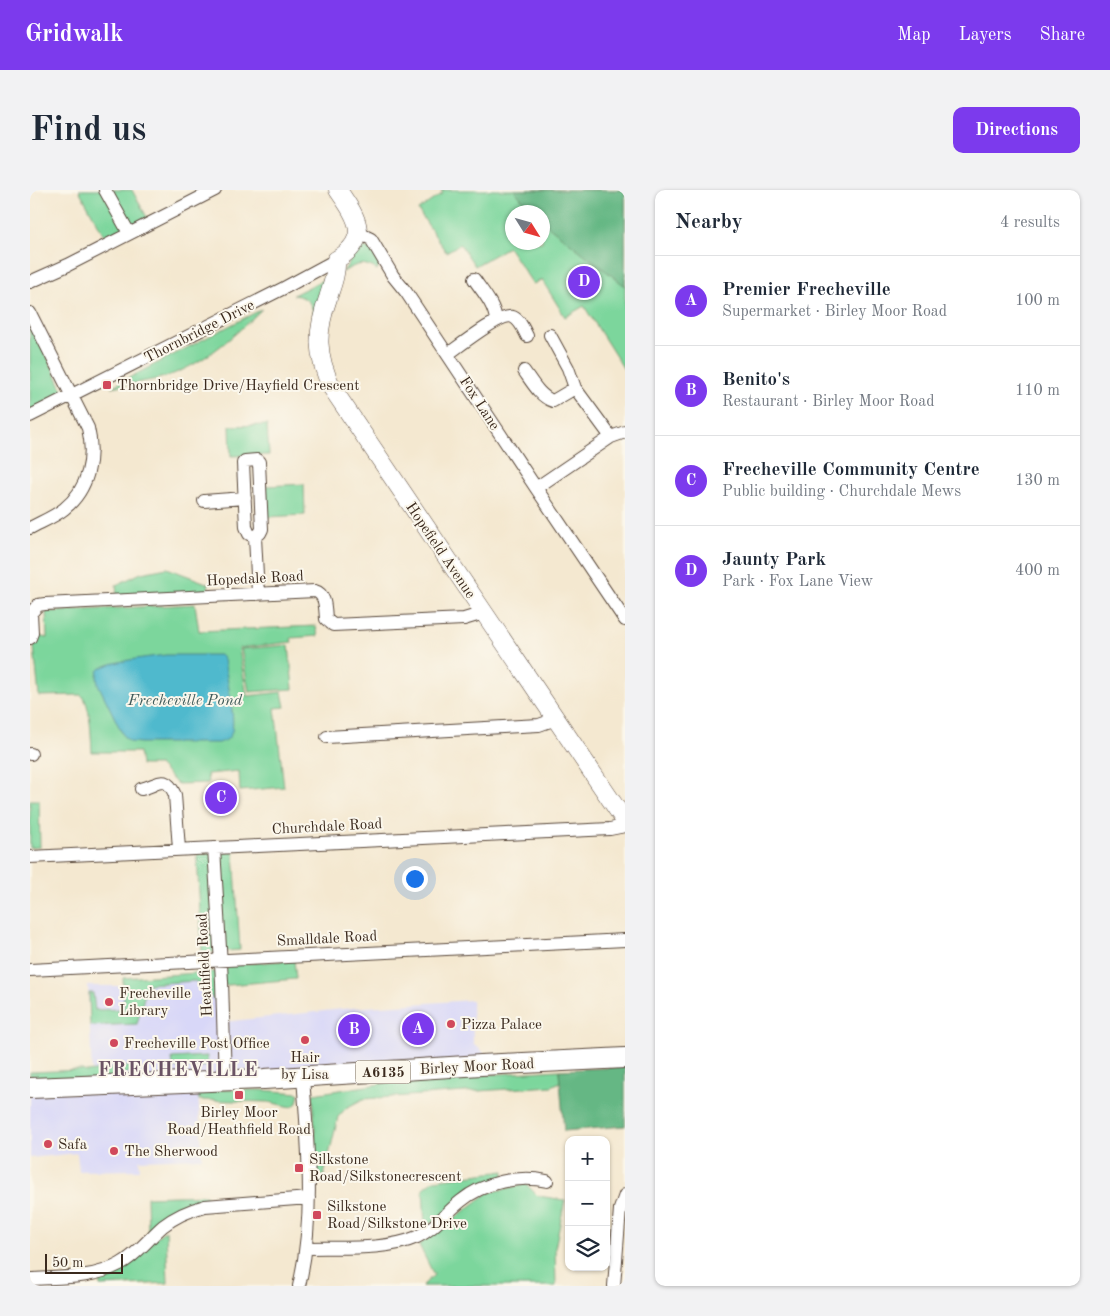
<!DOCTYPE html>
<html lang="en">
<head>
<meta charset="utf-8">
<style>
	body { margin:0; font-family:"Old Standard TT",serif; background:#f2f2f3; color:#1f2937 }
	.controls { position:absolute; right:15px; bottom:15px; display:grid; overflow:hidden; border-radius:10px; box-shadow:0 1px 4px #0004 }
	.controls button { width:45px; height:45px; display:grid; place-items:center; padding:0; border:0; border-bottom:1px solid #e0e1e3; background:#fff; color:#1f2937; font:25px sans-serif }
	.compass { position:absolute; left:475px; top:15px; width:45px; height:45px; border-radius:50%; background:#fff; box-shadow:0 1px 4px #0004; rotate:127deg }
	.scale { position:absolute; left:15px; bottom:12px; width:78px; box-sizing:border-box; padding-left:5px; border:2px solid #3b2a1e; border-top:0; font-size:14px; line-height:18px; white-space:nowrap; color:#3b2a1e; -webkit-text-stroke:4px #fbf7ec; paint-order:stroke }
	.you { position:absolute; left:384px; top:688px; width:18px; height:18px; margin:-12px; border:4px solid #fff; border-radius:50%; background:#1a73e8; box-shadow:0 0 0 8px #1a73e833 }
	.badge { display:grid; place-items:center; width:32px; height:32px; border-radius:50%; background:#7c3aed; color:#fff; font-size:16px; font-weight:700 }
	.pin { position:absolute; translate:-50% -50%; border:2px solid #fff; box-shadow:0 1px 5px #0006 }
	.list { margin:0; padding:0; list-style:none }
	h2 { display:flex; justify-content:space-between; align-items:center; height:65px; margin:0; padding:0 20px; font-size:21px }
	h2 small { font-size:16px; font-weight:400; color:#747a83 }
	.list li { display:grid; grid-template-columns:32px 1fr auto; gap:15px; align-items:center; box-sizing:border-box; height:90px; padding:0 20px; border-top:1px solid #e0e1e3 }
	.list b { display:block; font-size:19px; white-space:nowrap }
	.list p { margin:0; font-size:16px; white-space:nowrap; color:#747a83 }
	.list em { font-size:16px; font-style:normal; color:#747a83 }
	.icon { flex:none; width:28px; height:28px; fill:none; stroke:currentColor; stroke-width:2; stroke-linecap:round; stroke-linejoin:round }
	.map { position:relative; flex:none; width:595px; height:1096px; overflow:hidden; border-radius:10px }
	header { display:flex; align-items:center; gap:30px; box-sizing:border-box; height:70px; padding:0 25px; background:#7c3aed; color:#fff }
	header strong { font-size:24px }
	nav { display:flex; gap:28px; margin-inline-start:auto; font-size:18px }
	.intro { display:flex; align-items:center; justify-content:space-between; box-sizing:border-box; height:120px; padding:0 30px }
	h1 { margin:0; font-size:35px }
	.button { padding:12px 22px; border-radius:10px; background:#7c3aed; color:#fff; font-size:18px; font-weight:700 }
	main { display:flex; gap:30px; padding:0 30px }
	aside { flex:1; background:#fff; border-radius:10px; box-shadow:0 1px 4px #0004 }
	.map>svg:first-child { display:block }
</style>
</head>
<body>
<header>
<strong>Gridwalk</strong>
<nav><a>Map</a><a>Layers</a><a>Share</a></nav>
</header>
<div class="intro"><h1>Find us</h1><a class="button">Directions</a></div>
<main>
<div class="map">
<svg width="595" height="1096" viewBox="0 0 595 1096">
	<rect width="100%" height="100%" fill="#fbf7ec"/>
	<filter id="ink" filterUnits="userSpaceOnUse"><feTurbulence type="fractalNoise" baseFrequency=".02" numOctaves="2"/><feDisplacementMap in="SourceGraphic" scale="10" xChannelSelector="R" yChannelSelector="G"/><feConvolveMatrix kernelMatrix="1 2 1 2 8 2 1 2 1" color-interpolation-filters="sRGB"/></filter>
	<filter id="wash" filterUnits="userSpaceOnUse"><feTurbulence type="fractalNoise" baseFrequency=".0096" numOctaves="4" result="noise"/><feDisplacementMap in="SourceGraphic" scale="20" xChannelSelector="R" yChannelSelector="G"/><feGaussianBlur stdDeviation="1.12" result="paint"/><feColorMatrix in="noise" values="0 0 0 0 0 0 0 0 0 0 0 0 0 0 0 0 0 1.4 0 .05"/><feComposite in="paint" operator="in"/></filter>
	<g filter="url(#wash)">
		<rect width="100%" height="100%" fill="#f4e8d0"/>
		<path fill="#d8d7f8" d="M165,791L189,814L193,832L322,818L442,810L443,853L453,862L461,874L168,900L172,968L109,970L110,980L49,981L47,963L0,968V889L62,885L58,796H93Z"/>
		<path fill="#7cd69c" stroke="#5c805d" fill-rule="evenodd" d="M49,0H102L118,29L77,51Z
			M411,0H595V181L554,116L535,127L512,90L503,94L478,57L445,76L430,54L416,62L388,20L413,3ZM482,22H512V52H482Z
			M334,57L340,59L350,73L347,80C334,71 326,74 313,82L327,60Z
			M295,89L285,131C282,115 280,107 263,105Z
			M232,119C203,147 171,177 131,188C114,192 98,194 81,197Z
			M0,131L34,202L31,205L0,221Z
			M237,235L239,265L201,266L200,236Z
			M274,294L275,325L237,327L236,296Z
			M137,378L179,394L177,403L87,407L86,395L111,383Z
			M165,414L169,441L286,436L288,446L261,448L262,452L209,458L217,506L252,502L255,517L245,518L254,597L210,601L209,581L177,584L178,593L147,594L129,575H111L109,562H62C61,549 61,511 51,505L9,506L4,457L8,446L17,448L16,422Z
			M259,455L263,499L219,502L211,459Z
			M0,610H9L10,657L0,658Z
			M204,662L210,760L172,763L167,664Z
			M264,770L266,789L187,796L189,814L165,791L118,794V803L114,807L107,834L60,836L59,803H63L65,820L94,819L93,788L195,781L200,775Z
			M177,866V876L146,878L143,876L142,868Z
			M83,876L101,877L100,882L81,889L0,892V882L52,880L56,882L81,879Z
			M529,880L530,892L522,896L333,909L316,918L308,927L294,986L287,985L283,904L377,890Z
			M168,900H231L269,903L267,913L262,917L238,912L169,910Z
			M474,981V987L395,1037L393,999L404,990Z
			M496,994L508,1006L535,1010L525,1058L526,1096H392L404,1085L389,1055L458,1003Z
			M176,1005L177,1011C150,1018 137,1024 118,1044L117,1007Z
			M136,1040L138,1093L70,1096L69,1088Z"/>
		<path fill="#65b784" stroke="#507051" d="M484,0H595V96L513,32L512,22H503Z
			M595,877V936L534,941L529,880Z"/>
		<path fill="#50b9cd" stroke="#467276" d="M136,465H190L194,469C196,485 207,532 201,544C199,550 194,551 189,553H110L101,552L94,547L68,494C67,488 66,483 70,479C79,471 122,467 136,465Z"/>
	</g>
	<g filter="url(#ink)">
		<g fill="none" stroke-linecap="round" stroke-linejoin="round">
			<g stroke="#574639" stroke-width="14">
				<path id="street" d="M75,0L99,43
					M329,43L341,49L363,86L376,102L506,298L595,430
					M444,89C452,101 465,115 466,131
					M0,92L38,75L185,0
					M0,123L58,238C65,267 59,299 34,319C24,327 11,332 0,338
					M520,145L538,178L545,198L581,247
					M418,164C428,157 472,122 483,127C490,130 494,140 497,146
					M494,181C502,192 510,207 523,211L545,198
					M0,226L254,98L306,70
					M227,270L229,272L232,339L230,343L225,347L219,344L216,337L213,273L215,271Z
					M506,298L581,247L595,242
					M174,311L215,308
					M225,347L228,404
					M0,448L2,443L1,423L8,415L15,414L285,401C296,404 295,419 296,429L303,435L434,429L454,423
					M297,547L509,535L526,529
					M0,564H1
					M111,599C127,596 135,582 145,605L149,659
					M184,658L192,791L195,891
					M0,667L580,639L595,636
					M0,780L595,750
					M277,1058C311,1057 355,1061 387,1047C404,1039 416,1023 431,1011C454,992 489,985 517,991
					M0,1089C30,1087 63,1089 90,1074C107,1065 119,1048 133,1036C146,1026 160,1020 175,1016L279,1008
					M269,1096C285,1027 278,957 273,887
					M584,1096L590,1019L595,1005"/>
			</g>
			<g stroke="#574639" stroke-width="19">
				<path id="secondary" d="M308,0C327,28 342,48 306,70C307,83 302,95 298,108C286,142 286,165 302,198L595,631"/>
			</g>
			<g stroke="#574639" stroke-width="22">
				<path id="primary" d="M0,898L234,889L451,875L595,868"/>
			</g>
			<use href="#street" stroke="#fff" stroke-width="12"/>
			<use href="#secondary" stroke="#fff" stroke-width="18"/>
			<use href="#primary" stroke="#fff" stroke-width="20"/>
		</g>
	</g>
	<g fill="#d1495b" stroke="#fbf7ec" stroke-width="2">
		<rect x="72" y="190" width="10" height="10" rx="2.5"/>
		<circle cx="79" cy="812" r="5"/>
		<circle cx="421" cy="834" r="5"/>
		<circle cx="275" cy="850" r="5"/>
		<circle cx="84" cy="853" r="5"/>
		<rect x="204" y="900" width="10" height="10" rx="2.5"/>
		<circle cx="18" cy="954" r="5"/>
		<circle cx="84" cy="961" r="5"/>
		<rect x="264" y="973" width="10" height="10" rx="2.5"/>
		<rect x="282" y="1020" width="10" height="10" rx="2.5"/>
	</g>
	<g text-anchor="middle" stroke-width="4" stroke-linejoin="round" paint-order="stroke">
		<rect fill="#fbf7ec" stroke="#75685c" stroke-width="1" x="325.5" y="870.5" width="55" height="23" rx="4"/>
		<g font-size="14" font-weight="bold" fill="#3b2a1e">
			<text x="353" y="887">A6135</text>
		</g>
		<g font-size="15" fill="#3b2a1e" stroke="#fbf7ec">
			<text transform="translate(169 141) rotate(-27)" y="5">Thornbridge Drive</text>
			<text transform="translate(450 213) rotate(57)" y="5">Fox Lane</text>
			<text transform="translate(411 360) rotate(56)" y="5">Hopefield Avenue</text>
			<text transform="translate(225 388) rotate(-3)" y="5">Hopedale Road</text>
			<text transform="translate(297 636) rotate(-3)" y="5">Churchdale Road</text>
			<text transform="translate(297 748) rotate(-3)" y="5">Smalldale Road</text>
			<text transform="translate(174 775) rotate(-93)" y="5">Heathfield Road</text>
			<text transform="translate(447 876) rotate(-3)" y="5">Birley Moor Road</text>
		</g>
		<g font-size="15" fill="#3b2a1e" stroke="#fbf7ec" text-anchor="start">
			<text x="87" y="200">Thornbridge Drive/Hayfield Crescent</text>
			<text x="89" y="808">Frecheville<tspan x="89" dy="17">Library</tspan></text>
			<text x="431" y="839">Pizza Palace</text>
			<text x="94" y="858">Frecheville Post Office</text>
			<text x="275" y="872" text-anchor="middle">Hair<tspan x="275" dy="17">by Lisa</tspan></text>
			<text x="209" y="927" text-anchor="middle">Birley Moor<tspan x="209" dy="17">Road/Heathfield Road</tspan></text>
			<text x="28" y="959">Safa</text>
			<text x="94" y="966">The Sherwood</text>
			<text x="279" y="974">Silkstone<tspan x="279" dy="17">Road/Silkstonecrescent</tspan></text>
			<text x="297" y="1021">Silkstone<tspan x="297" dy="17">Road/Silkstone Drive</tspan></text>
		</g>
		<g font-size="16" font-style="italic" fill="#425c5b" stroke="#fbf7ec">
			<text x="155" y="515">Frecheville Pond</text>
		</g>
		<g font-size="20" font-weight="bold" letter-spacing="1" fill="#6a5364" stroke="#fbf7ec">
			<text x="148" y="886">FRECHEVILLE</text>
		</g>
	</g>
</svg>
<div class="controls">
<button>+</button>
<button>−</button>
<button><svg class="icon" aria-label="layers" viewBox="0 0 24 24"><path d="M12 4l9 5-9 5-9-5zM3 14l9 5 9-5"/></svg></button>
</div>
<svg class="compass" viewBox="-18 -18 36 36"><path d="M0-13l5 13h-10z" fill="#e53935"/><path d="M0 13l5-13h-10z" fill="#747a83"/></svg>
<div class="scale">50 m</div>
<div class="you"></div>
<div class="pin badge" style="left:388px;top:839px">A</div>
<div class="pin badge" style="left:324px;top:840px">B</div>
<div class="pin badge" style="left:191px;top:608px">C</div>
<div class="pin badge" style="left:554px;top:92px">D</div>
</div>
<aside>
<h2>Nearby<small>4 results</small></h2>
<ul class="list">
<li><span class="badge">A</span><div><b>Premier Frecheville</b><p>Supermarket · Birley Moor Road</p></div><em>100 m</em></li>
<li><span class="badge">B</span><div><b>Benito's</b><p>Restaurant · Birley Moor Road</p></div><em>110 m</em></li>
<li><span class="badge">C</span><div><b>Frecheville Community Centre</b><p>Public building · Churchdale Mews</p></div><em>130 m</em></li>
<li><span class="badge">D</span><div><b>Jaunty Park</b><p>Park · Fox Lane View</p></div><em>400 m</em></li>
</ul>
</aside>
</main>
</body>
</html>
